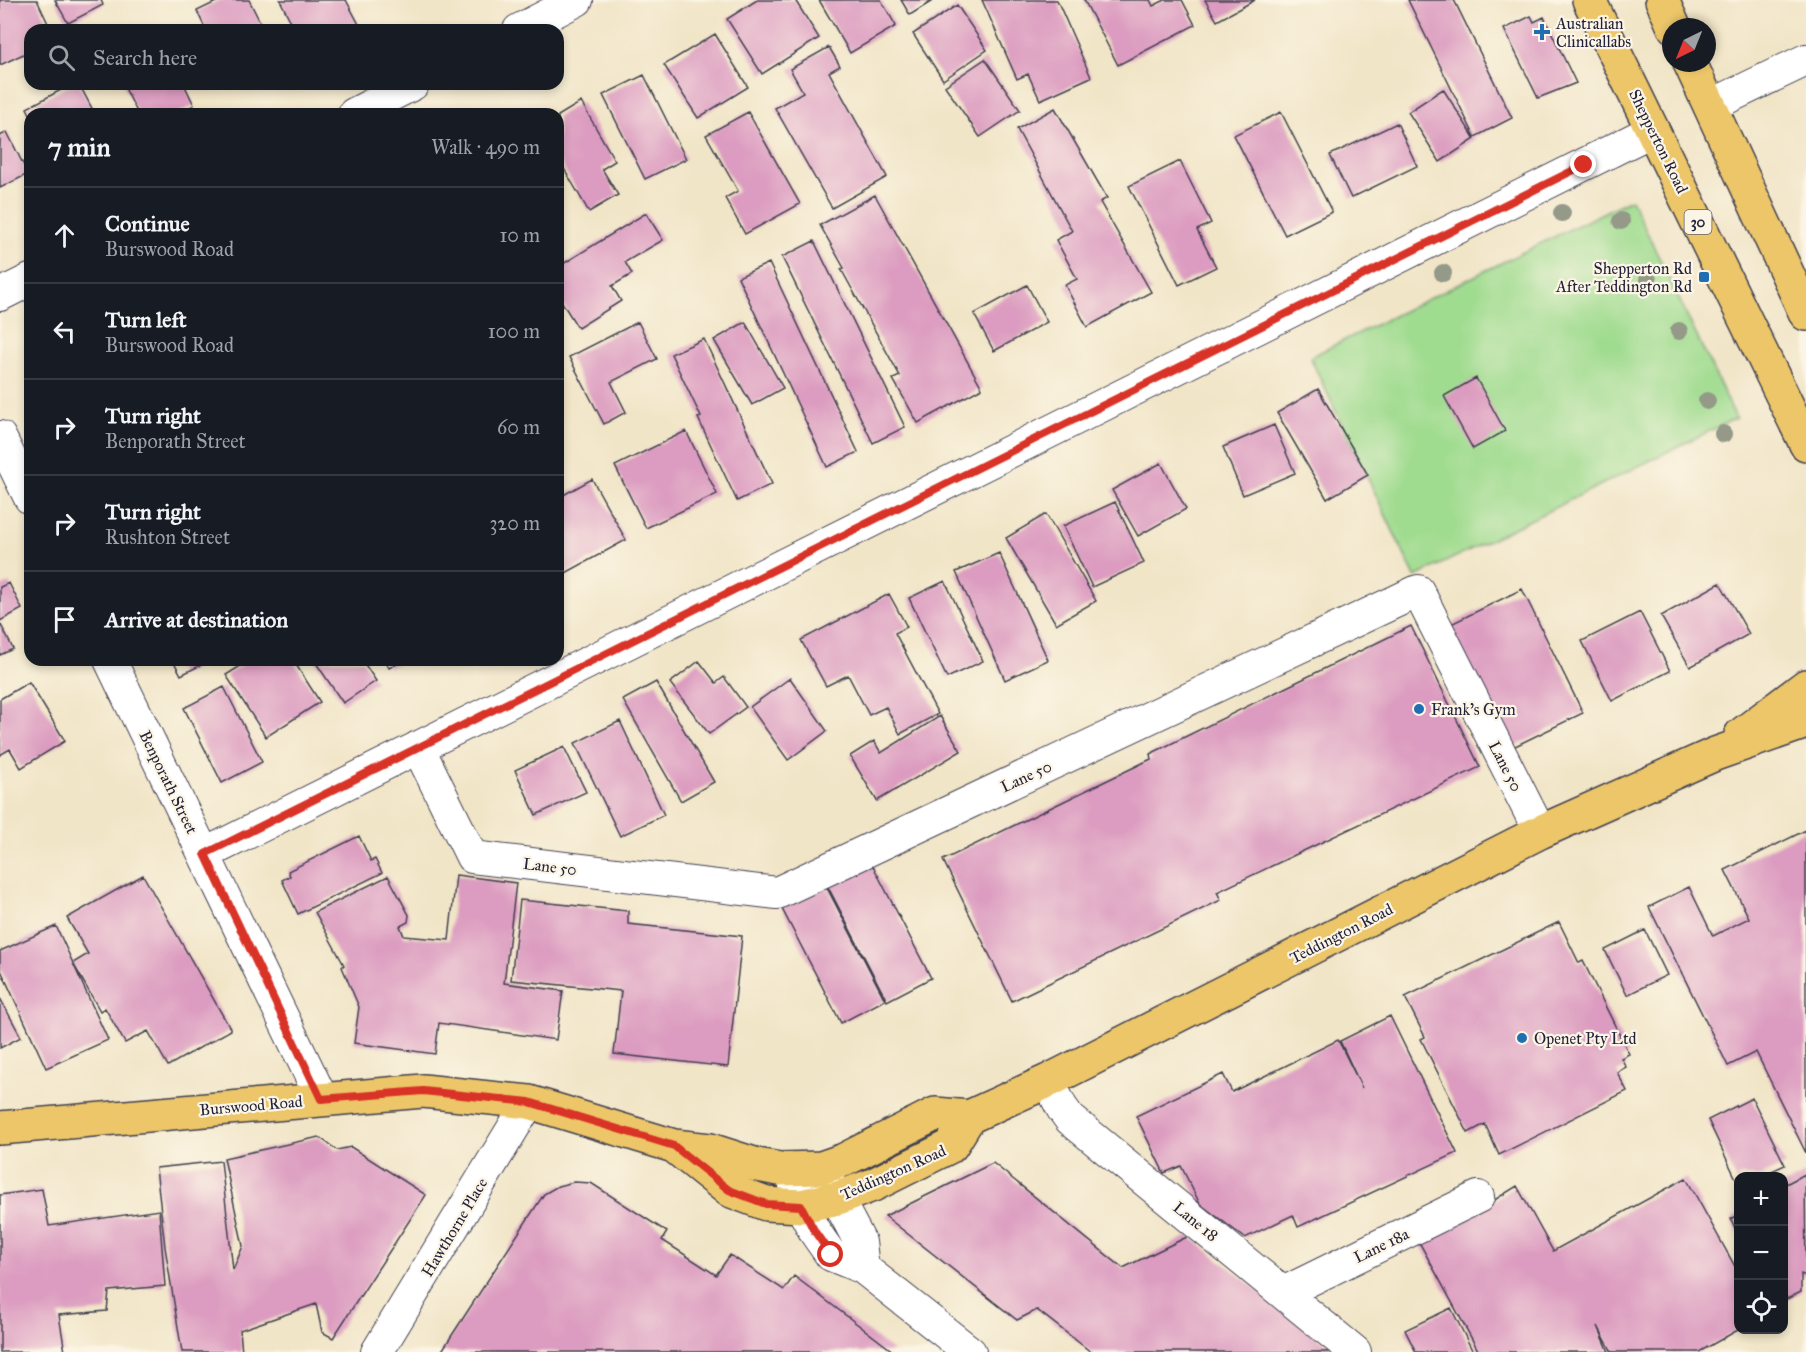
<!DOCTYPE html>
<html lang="en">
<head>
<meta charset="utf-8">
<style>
	body { margin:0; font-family:"IM FELL Great Primer",serif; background:#20242c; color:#f1f3f6 }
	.controls { position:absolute; right:18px; bottom:18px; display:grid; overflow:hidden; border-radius:12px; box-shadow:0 3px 9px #0003 }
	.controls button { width:54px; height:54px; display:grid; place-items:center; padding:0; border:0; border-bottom:2px solid #363941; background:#171b24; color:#f1f3f6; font:30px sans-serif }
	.compass { position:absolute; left:1662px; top:18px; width:54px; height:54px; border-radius:50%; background:#171b24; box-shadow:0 3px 9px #0003; rotate:223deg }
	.stop { position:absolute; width:18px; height:18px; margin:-14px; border:4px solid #d93025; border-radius:50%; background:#fff }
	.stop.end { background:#d93025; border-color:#fff; box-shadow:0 2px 6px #0008 }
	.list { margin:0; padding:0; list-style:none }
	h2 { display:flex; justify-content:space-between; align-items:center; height:78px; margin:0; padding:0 24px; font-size:26px }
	h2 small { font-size:20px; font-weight:400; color:#9ea1a6 }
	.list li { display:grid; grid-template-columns:39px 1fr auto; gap:18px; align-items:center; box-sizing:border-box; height:96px; padding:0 24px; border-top:2px solid #363941 }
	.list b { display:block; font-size:22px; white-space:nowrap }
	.list p { margin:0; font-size:20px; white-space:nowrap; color:#9ea1a6 }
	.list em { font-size:20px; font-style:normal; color:#9ea1a6 }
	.icon { flex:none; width:33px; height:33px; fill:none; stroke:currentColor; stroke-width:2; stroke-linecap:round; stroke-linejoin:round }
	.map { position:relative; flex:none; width:1806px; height:1352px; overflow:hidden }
	.search { position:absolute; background:#171b24; box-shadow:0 3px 9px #0003; left:24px; top:24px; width:540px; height:66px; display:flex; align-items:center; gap:15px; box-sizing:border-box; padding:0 21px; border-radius:18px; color:#9ea1a6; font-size:22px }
	.panel { position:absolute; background:#171b24; box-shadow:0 3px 9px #0003; left:24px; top:108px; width:540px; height:558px; border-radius:18px }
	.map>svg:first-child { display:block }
</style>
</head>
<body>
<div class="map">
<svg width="1806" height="1352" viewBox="0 0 1806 1352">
	<rect width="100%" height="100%" fill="#fcf5e5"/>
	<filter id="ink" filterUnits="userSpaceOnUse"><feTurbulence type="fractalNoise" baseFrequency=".0167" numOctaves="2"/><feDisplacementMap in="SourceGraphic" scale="12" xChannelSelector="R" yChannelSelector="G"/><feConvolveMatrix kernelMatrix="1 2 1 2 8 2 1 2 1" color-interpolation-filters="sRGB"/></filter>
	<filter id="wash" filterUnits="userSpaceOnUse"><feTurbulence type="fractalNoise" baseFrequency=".008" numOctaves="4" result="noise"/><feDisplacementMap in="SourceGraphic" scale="24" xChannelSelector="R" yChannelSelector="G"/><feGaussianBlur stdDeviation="1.35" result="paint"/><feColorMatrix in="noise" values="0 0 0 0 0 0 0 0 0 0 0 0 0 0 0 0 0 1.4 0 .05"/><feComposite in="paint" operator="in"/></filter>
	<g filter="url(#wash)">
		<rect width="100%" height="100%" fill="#f1e5c7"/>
		<path fill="#a0dc90" stroke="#617f66" stroke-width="1.5" d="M1631,199L1736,418L1415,577L1310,357Z"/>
		<g id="blocks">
			<path fill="#dc9bc0" d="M0,0H37L51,30H30V51L0,65Z
				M55,0H101L103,5L68,23Z
				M220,0H249L264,30H206L197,11Z
				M280,0H346L362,30H295Z
				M757,0H795L819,38L762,74L727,19Z
				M819,0H881L896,26L850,53Z
				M901,0H934L910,15Z
				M982,0H1057L1091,77L1040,100L1028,74L1017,79Z
				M1084,0H1150L1153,6L1165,0H1182L1195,25L1118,65Z
				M1205,0H1255L1217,21Z
				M1408,0H1454L1512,118L1475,137Z
				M957,5L987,50L943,80L913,34Z
				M1531,16L1534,22L1544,17L1576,83L1538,98L1504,29Z
				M715,34L748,87L698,118L664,65Z
				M829,47L840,66L829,72L887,177L832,208L775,108L803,92L790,69Z
				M985,59L1020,110L980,137L945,86Z
				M644,75L686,159L645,179L603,95Z
				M72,84H79L95,114H30L27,108Z
				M123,84H184L194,105L177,114H138Z
				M1443,89L1475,139L1440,162L1408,112Z
				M581,102L615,161L602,169L618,195L589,212L558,158V116Z
				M1055,108L1107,198L1100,202L1151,292L1087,327L1065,285L1077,279L1056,240L1072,231L1017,129Z
				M748,112L800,204L745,234L725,198L738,191L706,135Z
				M1281,112L1332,212L1285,235L1234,135Z
				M1397,123L1417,166L1351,198L1330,155Z
				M7,132L28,174L0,188V136Z
				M1180,161L1211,223L1197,230L1216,267L1179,285L1129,186Z
				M875,195L982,388L918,423L893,379L900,376L841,269L844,268L820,225Z
				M646,213L663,240L625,262L632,274L612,286L621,301L578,328L558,296V267Z
				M814,241L905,427L873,443L782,257Z
				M769,263L858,452L827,467L738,277Z
				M1027,285L1047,322L994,351L974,314Z
				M638,322L657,359L611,382L626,412L604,424L569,357Z
				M745,322L783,388L752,405L714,340Z
				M704,339L772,484L737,501L698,418L701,417L671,354Z
				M1476,378L1505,431L1473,449L1444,396Z
				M1318,389L1368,475L1327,499L1277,413Z
				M1274,425L1295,473L1243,495L1223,447Z
				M686,431L717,494L646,528L615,466Z
				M1161,463L1186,509L1138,536L1112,490Z
				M592,479L626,540L564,574L558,563V498Z
				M1115,502L1144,563L1092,587L1063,526Z
				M1046,514L1096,601L1056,624L1006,538Z
				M999,553L1048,660L1005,680L956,572Z
				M945,581L983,661L947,678L909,598Z
				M9,583L22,609L0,621V587Z
				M1720,583L1749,634L1690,667L1661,616Z
				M1522,589L1583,713L1507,750L1445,627Z
				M889,594L907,627L895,633L938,714L900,734L886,707L869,715L848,675L826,686L801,640Z
				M1640,612L1670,671L1612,701L1582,641Z
				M0,623L13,649L0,655Z
				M1411,626L1480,767L1217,892L1221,900L1012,1001L943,860L1151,759L1150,754Z
				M173,660H211L181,675Z
				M250,660H293L320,702L266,737L226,675Z
				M314,660H362L376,681L343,703Z
				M385,660H405L389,668Z
				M699,661L716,683L724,677L746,707L709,734L670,683Z
				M790,678L827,731L788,760L750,707Z
				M29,682L65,741L21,768L10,749L0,755V699Z
				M656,682L714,782L681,801L623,700Z
				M224,687L262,762L222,783L184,708Z
				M940,716L961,751L877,801L850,756L874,741L881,753Z
				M620,721L664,815L620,836L575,743Z
				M564,747L586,792L536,815L515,770Z
				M1806,830V1153L1756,1052L1728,1066L1649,907L1689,887L1713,936L1749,918L1725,870Z
				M359,836L371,861L375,859L382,873L298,914L282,880L290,876L288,871Z
				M870,860L931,978L887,1001L826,883Z
				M143,875L231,1030L168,1066L148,1031L125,1043L105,1008L100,1011L73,963L88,954L67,918Z
				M456,875L516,883L504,983L563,991L556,1040L439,1023L435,1054L354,1043L359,1007L342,967L344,965L315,912L388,876L409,915L408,922L400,926L404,936L449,940Z
				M824,882L885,1000L841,1023L780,905Z
				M520,900L628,911V924L742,936L728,1067L614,1054L621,991L511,980Z
				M1559,922L1579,963L1583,961L1629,1054L1621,1058L1626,1067L1617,1072L1627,1091L1499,1155L1485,1124L1468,1133L1421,1039L1425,1037L1405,997Z
				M56,926L108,1040L46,1068L0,968V951Z
				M1645,930L1667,975L1627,995L1605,950Z
				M0,998L21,1037L0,1048Z
				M1390,1016L1457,1153L1298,1227L1293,1215L1245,1238L1200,1204L1181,1166L1164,1173L1136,1116L1223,1074L1232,1092L1338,1040L1362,1088L1340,1041Z
				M1752,1098L1785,1165L1761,1176H1738V1183L1708,1120Z
				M319,1137L337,1150L351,1147L426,1195L333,1338L322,1332L316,1304L240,1330L242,1352H182L165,1247L156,1168L221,1161L233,1270L243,1246L224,1158Z
				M993,1163L1123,1268L1189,1236L1337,1352H1091L1037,1310L1017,1320L885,1216Z
				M1805,1174L1806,1276L1801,1274V1292L1787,1299L1784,1293V1185Z
				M1686,1178L1738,1272V1330L1699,1352H1612L1598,1326L1609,1352H1479L1418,1240L1483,1207L1517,1186L1553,1251Z
				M574,1182L591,1183L667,1232L662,1240L716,1275L730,1255L784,1290L794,1276L894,1352H441L544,1194L558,1186Z
				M42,1189L49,1226L159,1210L165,1286L109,1291L107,1311L59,1315L65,1352H0V1195Z
				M1738,1215V1235L1731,1219Z
				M1451,1308L1473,1352H1416L1405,1330Z"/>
		</g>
	</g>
	<g filter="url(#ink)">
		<use href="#blocks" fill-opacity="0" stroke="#413f50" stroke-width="1.5"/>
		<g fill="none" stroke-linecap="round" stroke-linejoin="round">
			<g stroke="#413f50" stroke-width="34">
				<path id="minor" d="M519,30L577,0
					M1710,106L1806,60
					M354,114L413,84
					M0,295L30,280
					M0,437L30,498
					M110,660L322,1099
					M418,747L472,857L777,893L1418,591L1540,832
					M205,854L1653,130
					M1048,1081L1062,1108L1070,1119L1355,1352
					M821,1168L860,1242L863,1268
					M791,1170L801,1206L815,1232L831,1255L863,1268L970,1352
					M1283,1293L1478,1197
					M377,1352L529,1102"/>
			</g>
			<g stroke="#413f50" stroke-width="36">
				<path id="major" d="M1741,735L1806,686
					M0,1128L423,1091L529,1102L674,1146L729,1190L766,1204L801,1206L838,1198L873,1185L951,1146L969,1117
					M674,1146L710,1150L757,1165L779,1169L821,1168L844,1160L935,1114L969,1117L1048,1081L1540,832L1715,754L1806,722"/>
			</g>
			<g stroke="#413f50" stroke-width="36">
				<path id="highway" d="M1589,0L1806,444
					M1662,0L1674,27
					M1690,63L1806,314"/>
			</g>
			<use href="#minor" stroke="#fff" stroke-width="32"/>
			<use href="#major" stroke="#ecc669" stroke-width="33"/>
			<use href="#highway" stroke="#ecc669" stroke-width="33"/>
		</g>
		<g fill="#949988">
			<circle cx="1562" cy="213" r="9"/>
			<circle cx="1621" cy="221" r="9"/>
			<circle cx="1443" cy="273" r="9"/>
			<circle cx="1648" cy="280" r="9"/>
			<circle cx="1679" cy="331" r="9"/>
			<circle cx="1707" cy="401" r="9"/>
			<circle cx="1723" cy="434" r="9"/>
		</g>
	</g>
	<g fill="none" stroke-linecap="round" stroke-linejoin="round" filter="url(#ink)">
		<path stroke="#d93025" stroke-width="8" d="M831,1255L815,1232L801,1206L766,1204L729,1190L674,1146L529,1102L423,1091L321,1099L205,854L1584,165"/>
	</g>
	<g fill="#1f6fb2" stroke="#fcf5e5" stroke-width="2">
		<path d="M1539 23h6v6h6v6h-6v6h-6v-6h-6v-6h6z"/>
		<rect x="1698" y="271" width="12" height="12" rx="3"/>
		<circle cx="1419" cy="709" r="6"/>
		<circle cx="1522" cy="1038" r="6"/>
	</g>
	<g text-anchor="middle" stroke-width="4.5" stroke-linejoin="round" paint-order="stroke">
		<rect fill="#fcf5e5" stroke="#63616e" stroke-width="1.5" x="1684.5" y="210" width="27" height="24" rx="4.5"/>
		<g font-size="15" font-weight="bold" fill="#22223b">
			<text x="1698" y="227">30</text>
		</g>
		<g font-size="16" fill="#22223b" stroke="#fcf5e5" text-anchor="start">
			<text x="1556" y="29">Australian<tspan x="1556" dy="18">Clinicallabs</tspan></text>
			<text x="1692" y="274" text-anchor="end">Shepperton Rd<tspan x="1692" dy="18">After Teddington Rd</tspan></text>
			<text x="1431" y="715">Frank's Gym</text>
			<text x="1534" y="1044">Openet Pty Ltd</text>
		</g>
		<g font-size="16" fill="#22223b" stroke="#fcf5e5">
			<text transform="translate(1659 141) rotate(64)" y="6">Shepperton Road</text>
			<text transform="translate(1506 766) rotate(63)" y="6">Lane 50</text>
			<text transform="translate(1026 776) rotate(-25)" y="6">Lane 50</text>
			<text transform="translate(169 782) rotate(64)" y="6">Benporath Street</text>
			<text transform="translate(550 866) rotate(7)" y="6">Lane 50</text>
			<text transform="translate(1341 933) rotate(-27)" y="6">Teddington Road</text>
			<text transform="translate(251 1105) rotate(-5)" y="6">Burswood Road</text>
			<text transform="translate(893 1172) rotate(-24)" y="6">Teddington Road</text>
			<text transform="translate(1196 1221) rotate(39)" y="6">Lane 18</text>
			<text transform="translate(454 1227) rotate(-59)" y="6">Hawthorne Place</text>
			<text transform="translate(1381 1245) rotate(-26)" y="6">Lane 18a</text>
		</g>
	</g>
</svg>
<div class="controls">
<button>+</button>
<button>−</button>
<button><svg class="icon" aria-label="locate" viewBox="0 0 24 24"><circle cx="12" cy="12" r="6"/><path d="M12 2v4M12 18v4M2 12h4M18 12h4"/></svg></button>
</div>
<svg class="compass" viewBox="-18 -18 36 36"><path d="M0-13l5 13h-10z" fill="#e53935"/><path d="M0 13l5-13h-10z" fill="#9ea1a6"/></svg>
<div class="stop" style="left:831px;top:1255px"></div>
<div class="stop end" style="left:1584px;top:165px"></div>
<div class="search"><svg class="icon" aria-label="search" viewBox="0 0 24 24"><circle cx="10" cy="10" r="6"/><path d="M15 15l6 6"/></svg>Search here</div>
<section class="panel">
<h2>7 min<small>Walk · 490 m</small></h2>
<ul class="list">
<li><svg class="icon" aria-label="ahead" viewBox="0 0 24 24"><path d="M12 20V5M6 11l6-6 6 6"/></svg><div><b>Continue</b><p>Burswood Road</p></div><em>10 m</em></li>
<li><svg class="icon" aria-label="left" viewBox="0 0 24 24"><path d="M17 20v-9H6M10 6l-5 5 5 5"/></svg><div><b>Turn left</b><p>Burswood Road</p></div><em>100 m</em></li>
<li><svg class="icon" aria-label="right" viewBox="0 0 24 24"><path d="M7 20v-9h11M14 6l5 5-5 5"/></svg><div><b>Turn right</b><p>Benporath Street</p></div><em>60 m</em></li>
<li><svg class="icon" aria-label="right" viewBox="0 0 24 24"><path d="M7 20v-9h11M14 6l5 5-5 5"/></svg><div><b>Turn right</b><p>Rushton Street</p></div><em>320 m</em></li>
<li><svg class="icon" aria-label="arrive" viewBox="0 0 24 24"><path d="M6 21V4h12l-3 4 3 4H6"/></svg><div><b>Arrive at destination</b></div></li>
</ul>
</section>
</div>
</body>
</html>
